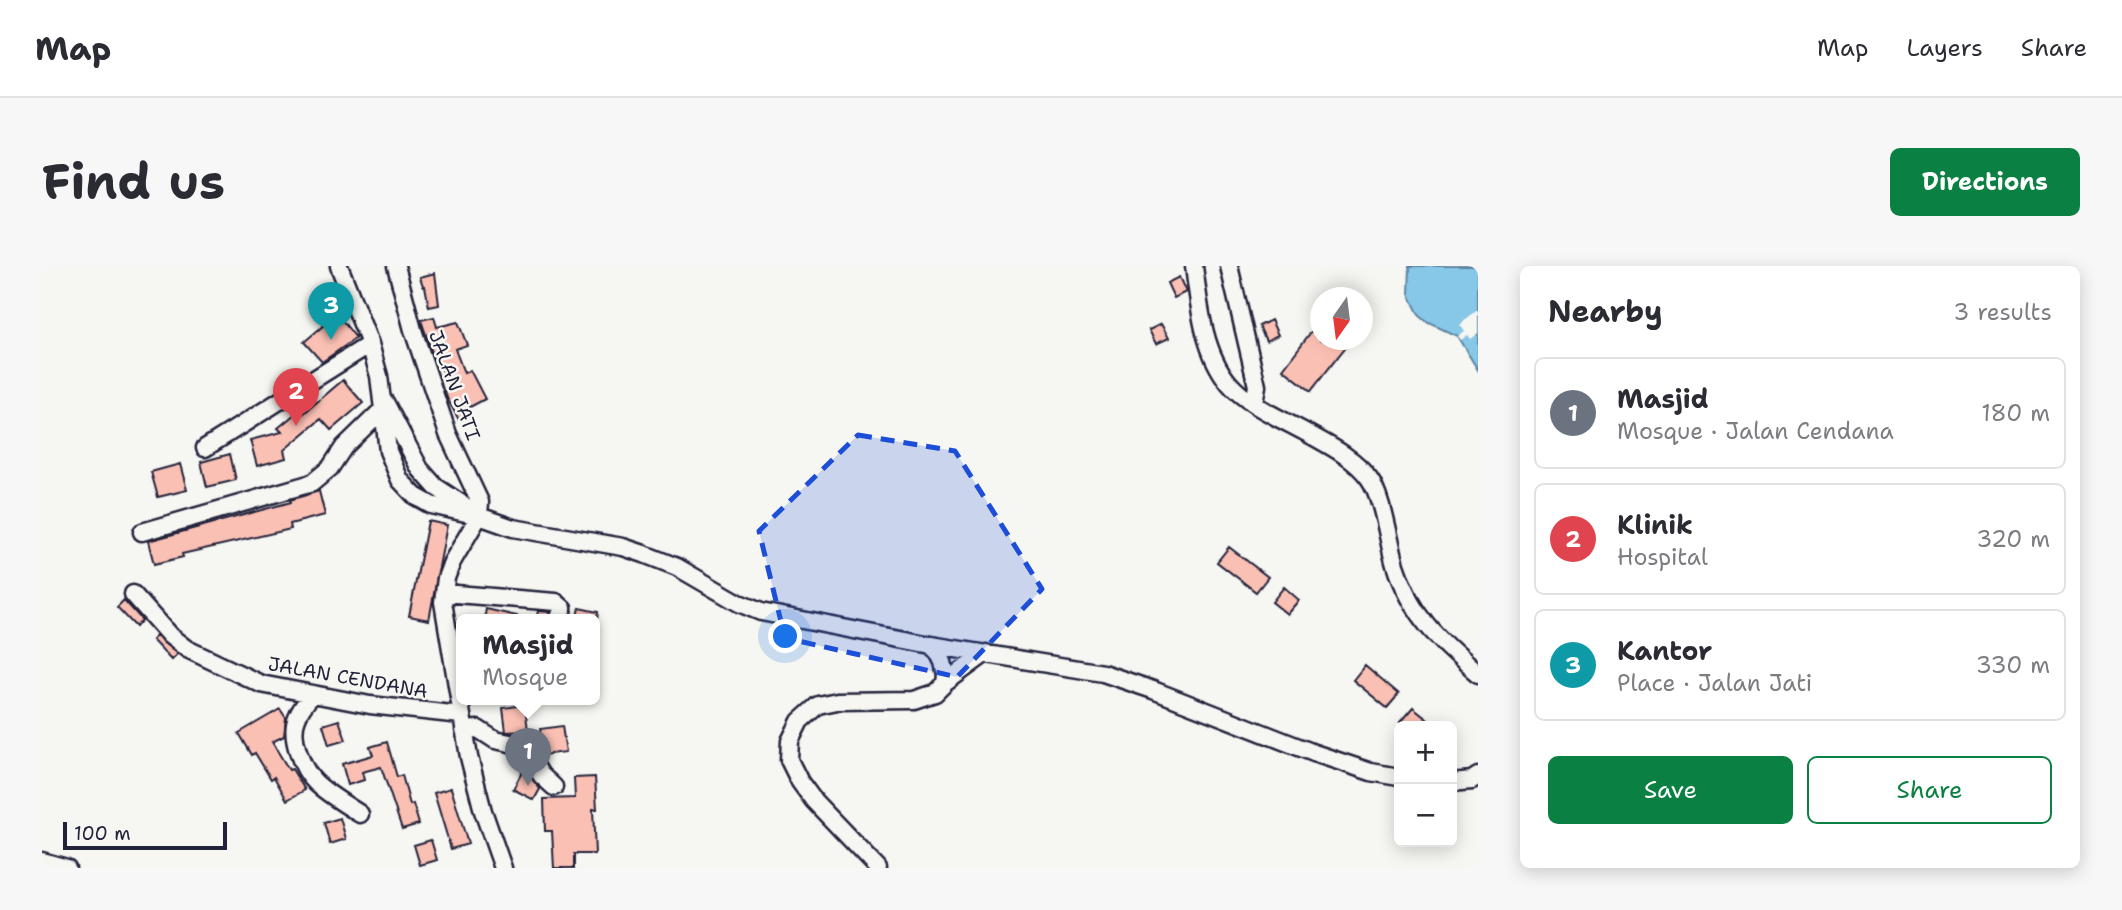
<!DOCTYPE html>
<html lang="en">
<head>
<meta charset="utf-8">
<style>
	body { margin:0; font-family:"Shantell Sans",sans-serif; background:#f7f7f7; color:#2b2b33 }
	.controls { position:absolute; right:21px; bottom:21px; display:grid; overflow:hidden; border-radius:10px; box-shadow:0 4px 18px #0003 }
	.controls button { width:63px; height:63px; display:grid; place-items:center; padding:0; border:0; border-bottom:2px solid #e1e1e2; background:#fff; color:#2b2b33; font:35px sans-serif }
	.compass { position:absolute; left:1268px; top:21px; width:63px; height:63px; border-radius:50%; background:#fff; box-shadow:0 4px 18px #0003; rotate:194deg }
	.scale { position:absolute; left:21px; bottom:18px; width:164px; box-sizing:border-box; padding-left:7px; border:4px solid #22223b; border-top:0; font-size:19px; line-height:24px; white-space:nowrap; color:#22223b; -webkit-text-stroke:5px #f6f6f2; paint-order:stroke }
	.you { position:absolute; left:744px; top:371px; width:24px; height:24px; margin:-18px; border:5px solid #fff; border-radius:50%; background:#1a73e8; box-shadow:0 0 0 10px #1a73e833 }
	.badge { display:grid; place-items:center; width:46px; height:46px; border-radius:50%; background:#0b8043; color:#fff; font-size:23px; font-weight:700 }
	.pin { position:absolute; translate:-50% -58px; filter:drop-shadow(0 2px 4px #0008) }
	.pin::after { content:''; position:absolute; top:37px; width:24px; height:21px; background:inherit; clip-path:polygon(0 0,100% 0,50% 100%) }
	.popup { position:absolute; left:414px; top:348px; width:144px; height:91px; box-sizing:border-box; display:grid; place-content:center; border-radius:10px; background:#fff; filter:drop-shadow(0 2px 5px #0005); font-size:23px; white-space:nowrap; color:#7c7c81 }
	.popup b { font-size:26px; color:#2b2b33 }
	.popup::after { content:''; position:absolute; left:50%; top:100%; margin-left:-14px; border:14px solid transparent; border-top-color:#fff }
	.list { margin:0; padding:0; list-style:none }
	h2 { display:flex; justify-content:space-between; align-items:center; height:91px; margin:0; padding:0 28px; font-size:30px }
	h2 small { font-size:23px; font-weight:400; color:#7c7c81 }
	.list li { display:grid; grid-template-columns:46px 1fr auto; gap:21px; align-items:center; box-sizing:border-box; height:112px; margin:0 14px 14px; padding:0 14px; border:2px solid #e1e1e2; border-radius:10px }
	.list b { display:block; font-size:26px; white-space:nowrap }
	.list p { margin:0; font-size:23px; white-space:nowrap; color:#7c7c81 }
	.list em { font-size:23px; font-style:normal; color:#7c7c81 }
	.actions { display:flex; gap:14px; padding:21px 28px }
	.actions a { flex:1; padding:16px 0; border:2px solid #0b8043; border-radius:10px; text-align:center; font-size:24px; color:#0b8043 }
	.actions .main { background:#0b8043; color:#fff }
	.map { position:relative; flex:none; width:1436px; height:602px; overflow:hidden; border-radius:10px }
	header { display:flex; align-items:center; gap:42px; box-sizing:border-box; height:98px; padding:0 35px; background:#fff; border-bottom:2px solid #e1e1e2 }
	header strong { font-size:33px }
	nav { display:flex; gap:38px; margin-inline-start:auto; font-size:24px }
	.intro { display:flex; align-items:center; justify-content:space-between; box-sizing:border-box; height:168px; padding:0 42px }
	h1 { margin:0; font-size:49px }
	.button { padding:18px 32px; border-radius:10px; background:#0b8043; color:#fff; font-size:24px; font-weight:700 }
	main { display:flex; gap:42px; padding:0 42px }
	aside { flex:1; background:#fff; border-radius:10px; box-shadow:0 4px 18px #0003 }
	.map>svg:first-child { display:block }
</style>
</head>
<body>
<header>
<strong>Map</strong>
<nav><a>Map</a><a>Layers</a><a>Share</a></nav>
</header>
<div class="intro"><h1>Find us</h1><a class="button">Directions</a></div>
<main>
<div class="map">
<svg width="1436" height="602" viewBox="0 0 1436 602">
	<rect width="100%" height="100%" fill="#f6f6f2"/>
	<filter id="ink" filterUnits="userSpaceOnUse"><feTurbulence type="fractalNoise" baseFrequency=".0143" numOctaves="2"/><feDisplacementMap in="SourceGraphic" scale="14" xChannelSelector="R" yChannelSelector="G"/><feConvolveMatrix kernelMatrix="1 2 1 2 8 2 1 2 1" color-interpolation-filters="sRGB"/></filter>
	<g filter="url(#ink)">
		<path fill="#87c7e7" stroke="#5f85a2" stroke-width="2" d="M1368,0H1436V104L1415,70L1385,56L1377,49L1367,28Z"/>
		<path fill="#f6f6f2" d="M1436,44V67L1428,73L1425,69L1418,74L1415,70L1422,65L1417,58Z"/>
		<path fill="#fbc0b4" stroke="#22223b" stroke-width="2" d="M393,7L397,39L387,41L383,20H381L378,11Z
			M1137,11L1144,26L1132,32L1125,17Z
			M295,48L314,72L280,96L262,76Z
			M392,51L395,61L416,56L425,79L413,83L422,107L428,104L443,133L424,143L427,149L417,154L405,132L403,125L408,122L396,94L393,95L379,54Z
			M1229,54L1236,69L1224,75L1217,60Z
			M1278,54V74H1309L1269,125L1241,103Z
			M1119,58L1127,72L1114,78L1107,64Z
			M301,114L321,137L289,164L279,153L242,184L244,192L215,200L208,174L240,166L236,162L259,143L262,147Z
			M188,188L194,214L165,221L159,196Z
			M138,198L145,224L116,231L109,206Z
			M277,225L283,249L248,258L249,263L140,288L141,291L112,298L106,275L249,236L248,234Z
			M386,255L405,259L387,354L367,350Z
			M1187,281L1226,311L1214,326L1175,296Z
			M1242,321L1257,334L1245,348L1230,336Z
			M82,334L100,354L94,361L75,341Z
			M537,342L556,346L555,354H534Z
			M444,343L475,350V354H442Z
			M496,345L508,346L506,354H494Z
			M114,370L135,388L129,394L110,374Z
			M1323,399L1357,428L1345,442L1311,414Z
			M483,439L486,465L464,466L461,442Z
			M1371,442L1386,454L1381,460H1363L1358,457Z
			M238,443L244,452L242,470L230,476L247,504L250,503L263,524L245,534L232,511L229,513L213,487L210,489L197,467Z
			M297,454L304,474L287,479L281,459Z
			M520,460L524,486L501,489L498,463Z
			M345,476L355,511L360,509L368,539L371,538L377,558L360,563L339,501L320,506L322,514L306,519L300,498L331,489L328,481Z
			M480,506L488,510L498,523L492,534L471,523Z
			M553,511L555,543H551L553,588H532V602H512L510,565H503L502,533L533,532L532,512Z
			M409,522L426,578L409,583L392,527Z
			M298,552L304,573L288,578L282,557Z
			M389,574L395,594L378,599L372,579Z"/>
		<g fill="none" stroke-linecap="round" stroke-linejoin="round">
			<g stroke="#22223b" stroke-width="21">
				<path id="minor" d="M297,0L328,78L337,110L346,185L358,214L373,230L389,239L437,250L471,262L581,281L602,288L635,301L697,337L719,346L889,379L896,386L901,396L904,409L903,417L893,427L872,434L795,435L776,439L758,455L748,475L747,494L758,516L772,535L836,602
					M354,0L371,64L406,168L438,236L437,250L410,296L404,312L401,336L427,491L441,545L461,602
					M1152,0C1157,38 1161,86 1187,117C1207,141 1245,155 1272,171C1292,182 1314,194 1327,212C1341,231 1346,276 1353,299C1368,348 1398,376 1436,408
					M1187,0L1215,120L1212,137
					M343,136L378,203L394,221L435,248
					M163,182L328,78
					M100,266L270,217L288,202L302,181L341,143
					M402,327L514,336L521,342L516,354
					M91,328L128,370L145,383L219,418L328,439L419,449
					M889,379L1061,407L1111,424L1272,487L1329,506L1357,511
					M903,417L944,387
					M270,429C264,436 258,443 255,452C247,470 260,504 274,517C287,529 303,538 318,548
					M422,464L436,463L453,474L477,479L485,487L499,509L512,521
					M1410,516L1430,514L1436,510
					M0,595L25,602"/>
			</g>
			<use href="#minor" stroke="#f6f6f2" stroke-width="16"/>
		</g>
	</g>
	<path fill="#1d4ed8" fill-opacity="0.2" stroke="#1d4ed8" stroke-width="5" stroke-dasharray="14 9" stroke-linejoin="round" d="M816,169L913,185L1000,323L915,411L743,372L717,265Z"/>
	<g text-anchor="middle" stroke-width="5" stroke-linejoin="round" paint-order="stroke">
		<g font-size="19" fill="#22223b" stroke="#f6f6f2">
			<text transform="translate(413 119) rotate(70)" y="7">JALAN JATI</text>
			<text transform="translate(306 411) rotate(10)" y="7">JALAN CENDANA</text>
		</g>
	</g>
</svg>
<div class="controls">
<button>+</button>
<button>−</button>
</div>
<svg class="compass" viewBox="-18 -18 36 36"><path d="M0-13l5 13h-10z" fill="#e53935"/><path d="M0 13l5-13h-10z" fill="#7c7c81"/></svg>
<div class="scale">100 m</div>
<div class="you"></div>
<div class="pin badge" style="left:486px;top:520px;background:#6b7280">1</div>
<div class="popup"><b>Masjid</b>Mosque</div>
<div class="pin badge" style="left:254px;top:160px;background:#e0444e">2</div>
<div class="pin badge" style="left:289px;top:74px;background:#0f9aa8">3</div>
</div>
<aside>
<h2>Nearby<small>3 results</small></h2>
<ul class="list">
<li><span class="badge" style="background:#6b7280">1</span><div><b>Masjid</b><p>Mosque · Jalan Cendana</p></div><em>180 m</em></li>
<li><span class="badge" style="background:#e0444e">2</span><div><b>Klinik</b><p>Hospital</p></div><em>320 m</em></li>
<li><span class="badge" style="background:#0f9aa8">3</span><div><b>Kantor</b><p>Place · Jalan Jati</p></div><em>330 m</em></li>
</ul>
<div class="actions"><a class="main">Save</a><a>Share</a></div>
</aside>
</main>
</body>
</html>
